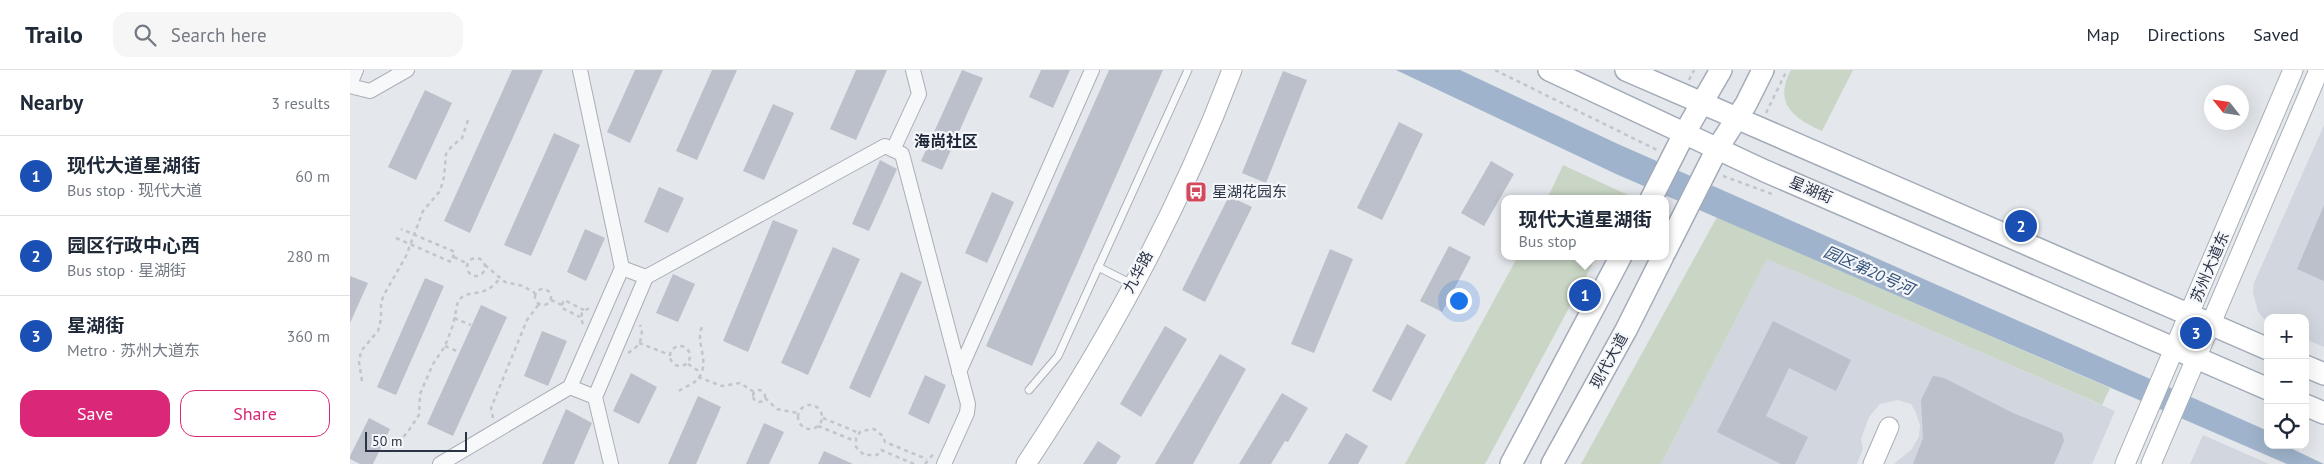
<!DOCTYPE html>
<html lang="en">
<head>
<meta charset="utf-8">
<style>
	body { margin:0; font-family:"PT Sans","Noto Sans SC",sans-serif; background:#f6f6f7; color:#1f2937 }
	.controls { position:absolute; right:15px; bottom:15px; display:grid; overflow:hidden; border-radius:10px; box-shadow:0 5px 20px #0002 }
	.controls button { width:45px; height:45px; display:grid; place-items:center; padding:0; border:0; border-bottom:1px solid #e0e1e3; background:#fff; color:#1f2937; font:25px sans-serif }
	.compass { position:absolute; left:1854px; top:15px; width:45px; height:45px; border-radius:50%; background:#fff; box-shadow:0 5px 20px #0002; rotate:300deg }
	.scale { position:absolute; left:15px; bottom:12px; width:102px; box-sizing:border-box; padding-left:5px; border:2px solid #2b3445; border-top:0; font-size:14px; line-height:18px; white-space:nowrap; color:#2b3445; -webkit-text-stroke:4px #f4f6f9; paint-order:stroke }
	.you { position:absolute; left:1108px; top:230px; width:18px; height:18px; margin:-12px; border:4px solid #fff; border-radius:50%; background:#1a73e8; box-shadow:0 0 0 8px #1a73e833 }
	.badge { display:grid; place-items:center; width:32px; height:32px; border-radius:50%; background:#db2777; color:#fff; font-size:16px; font-weight:700 }
	.pin { position:absolute; translate:-50% -50%; border:2px solid #fff; box-shadow:0 1px 5px #0006 }
	.popup { position:absolute; left:1151px; top:125px; width:168px; height:65px; box-sizing:border-box; display:grid; place-content:center; border-radius:10px; background:#fff; filter:drop-shadow(0 1px 4px #0005); font-size:16px; white-space:nowrap; color:#747a83 }
	.popup b { font-size:19px; color:#1f2937 }
	.popup::after { content:''; position:absolute; left:50%; top:100%; margin-left:-10px; border:10px solid transparent; border-top-color:#fff }
	.list { margin:0; padding:0; list-style:none }
	h2 { display:flex; justify-content:space-between; align-items:center; height:65px; margin:0; padding:0 20px; font-size:21px }
	h2 small { font-size:16px; font-weight:400; color:#747a83 }
	.list li { display:grid; grid-template-columns:32px 1fr auto; gap:15px; align-items:center; box-sizing:border-box; height:80px; padding:0 20px; border-top:1px solid #e0e1e3 }
	.list b { display:block; font-size:19px; white-space:nowrap }
	.list p { margin:0; font-size:16px; white-space:nowrap; color:#747a83 }
	.list em { font-size:16px; font-style:normal; color:#747a83 }
	.actions { display:flex; gap:10px; padding:15px 20px }
	.actions a { flex:1; padding:11px 0; border:1px solid #db2777; border-radius:15px; text-align:center; font-size:18px; color:#db2777 }
	.actions .main { background:#db2777; color:#fff }
	.icon { flex:none; width:28px; height:28px; fill:none; stroke:currentColor; stroke-width:2; stroke-linecap:round; stroke-linejoin:round }
	.map { position:relative; flex:none; width:1974px; height:394px; overflow:hidden }
	header { display:flex; align-items:center; gap:30px; box-sizing:border-box; height:70px; padding:0 25px; background:#fff; border-bottom:1px solid #e0e1e3 }
	header strong { font-size:24px }
	nav { display:flex; gap:28px; margin-inline-start:auto; font-size:18px }
	.search { width:350px; height:45px; background:#f6f6f7; display:flex; align-items:center; gap:12px; box-sizing:border-box; padding:0 18px; border-radius:15px; color:#747a83; font-size:19px }
	main { display:flex }
	aside { flex:1; background:#fff }
	.map>svg:first-child { display:block }
</style>
</head>
<body>
<header>
<strong>Trailo</strong>
<div class="search"><svg class="icon" aria-label="search" viewBox="0 0 24 24"><circle cx="10" cy="10" r="6"/><path d="M15 15l6 6"/></svg>Search here</div>
<nav><a>Map</a><a>Directions</a><a>Saved</a></nav>
</header>
<main>
<aside>
<h2>Nearby<small>3 results</small></h2>
<ul class="list">
<li><span class="badge" style="background:#1a4fb4">1</span><div><b>现代大道星湖街</b><p>Bus stop · 现代大道</p></div><em>60 m</em></li>
<li><span class="badge" style="background:#1a4fb4">2</span><div><b>园区行政中心西</b><p>Bus stop · 星湖街</p></div><em>280 m</em></li>
<li><span class="badge" style="background:#1a4fb4">3</span><div><b>星湖街</b><p>Metro · 苏州大道东</p></div><em>360 m</em></li>
</ul>
<div class="actions"><a class="main">Save</a><a>Share</a></div>
</aside>
<div class="map">
<svg width="1974" height="394" viewBox="0 0 1974 394">
	<rect width="100%" height="100%" fill="#e4e7ec"/>
	<path fill="#d2d6de" d="M1974,55V277L1955,269V248H1918V252L1916,251L1908,242L1903,222L1904,213Z
		M1417,189L1765,341L1742,394H1544L1562,379L1569,366L1570,355L1566,343L1561,334L1548,330L1530,334L1519,347L1511,369L1513,379L1507,394H1311Z
		M1853,365L1919,394H1840Z"/>
	<path fill="#c9d6c5" d="M1441,0H1503L1472,61C1444,48 1423,34 1441,0Z
		M1213,95L1278,125L1276,129H1197Z
		M1367,147L1760,318L1752,335L1417,189L1311,394H1231Z
		M1168,186H1247L1135,394H1055Z"/>
	<path fill="#9fb4cc" d="M1046,0H1110L1268,74L1918,361V375H1934L1974,394H1937L1266,104Z"/>
	<path fill="#bbc0ca" d="M162,0H193L120,163L94,151Z
		M285,0H313L280,73L257,62Z
		M362,0H387L347,90L326,81Z
		M506,0H537L506,70L480,59Z
		M612,0L633,8L592,100L571,91Z
		M691,0H720L703,38L679,27Z
		M759,0H813L682,296L636,276Z
		M933,1L957,10L916,113L892,103Z
		M75,20L102,33L66,110L38,97Z
		M423,34L444,43L414,110L393,101Z
		M1049,52L1073,64L1032,150L1007,138Z
		M204,63L230,75L181,186L154,175Z
		M530,90L547,99L519,161L502,154Z
		M1141,91L1164,104L1134,156L1111,143Z
		M309,117L334,128L318,163L294,152Z
		M642,122L664,132L637,193L615,183Z
		M879,126L902,137L855,232L832,220Z
		M1974,135V211L1947,199Z
		M423,150L448,160L398,282L373,271Z
		M235,159L255,168L236,211L217,202Z
		M1099,176L1121,187L1092,242L1070,231Z
		M483,177L510,189L458,305L431,293Z
		M980,179L1003,189L964,283L941,274Z
		M551,202L572,212L520,328L499,318Z
		M323,204L345,214L328,252L306,243Z
		M0,206L18,213L0,253Z
		M75,208L94,216L46,325L27,317Z
		M131,235L157,247L103,366L77,354Z
		M1423,251L1501,290L1486,321L1439,298L1416,346L1458,367L1445,394H1431L1367,362Z
		M1057,254L1076,265L1041,331L1022,321Z
		M815,256L837,269L791,347L770,334Z
		M192,261L217,271L198,316L174,306Z
		M870,284L896,299L843,394H805Z
		M281,303L307,317L289,354L263,341Z
		M575,305L596,315L579,354L558,344Z
		M1583,306L1594,308L1663,343L1712,363L1714,371L1704,394H1563L1573,368L1571,330Z
		M932,323L958,338L938,372L935,371L921,394H889Z
		M348,326L371,337L346,394H318Z
		M216,339L242,353L224,394H192Z
		M19,348L40,359L23,394H10L0,389V386Z
		M414,353L434,362L419,394H396Z
		M996,363L1018,376L1008,394H978Z
		M748,371L771,386L766,394H733Z
		M474,381L503,394H468Z"/>
	<g fill="none" stroke-linecap="round" stroke-linejoin="round">
		<g stroke="#a9aeb7" stroke-width="9">
			<path id="lane" d="M748,197L782,214
				M679,320L708,286L838,0"/>
		</g>
		<g stroke="#a9aeb7" stroke-width="16">
			<path id="street" d="M0,14L6,0
				M0,16L20,21L57,0
				M543,80L569,24L563,0
				M272,198L296,207
				M609,302L742,0
				M220,317L245,327
				M90,394L220,317L272,198L230,0
				M261,394L245,327L296,207L535,76L552,84L618,334L617,343L594,394"/>
		</g>
		<g stroke="#a9aeb7" stroke-width="21">
			<path id="secondary" d="M676,394C757,272 830,138 882,0
				M1523,394L1539,357
				M1775,394L1943,0
				M1801,394L1969,0"/>
		</g>
		<g stroke="#a3abb8" stroke-width="24">
			<path id="primary" d="M1199,0L1415,101L1918,319
				M1276,0L1918,279
				M1301,129L1334,64L1371,0
				M1315,182L1367,79L1396,34L1413,0
				M1955,296L1974,304
				M1955,335L1974,343
				M1161,394L1271,186
				M1202,394L1276,260L1313,186"/>
		</g>
		<path stroke="#c2c5cb" stroke-width="2.5" stroke-dasharray="4 4" stroke-linecap="butt" d="M1145,0L1307,80
			M1339,10L1344,0
			M1416,43L1437,0
			M1373,106L1422,124
			M46,168L101,192L105,182L51,159
			M104,187L118,194
			M117 197a9 9 0 1 1 18 0a9 9 0 1 1-18 0Z
			M135,195L155,212L173,216L185,223
			M185 227a8 8 0 1 1 16 0a8 8 0 1 1-16 0Z
			M201,230L212,235V238L230,247
			M212,235L214,230L234,240
			M104,248L121,255
			M233,254L231,249L232,243L240,237
			M289,273L320,285
			M320 286a10 10 0 1 1 20 0a10 10 0 1 1-20 0Z
			M95,276L109,282
			M278,283C289,277 295,267 290,255
			M338,294L350,302
			M348,307L372,316L390,313L404,322
			M12,311L9,292L11,281L28,261L31,249V232L35,223L56,186L73,141L90,121L94,107L96,84L102,76L112,68L118,50
			M403 326a6 6 0 1 1 12 0a6 6 0 1 1-12 0Z
			M329,321C334,317 341,315 346,311C363,294 344,272 352,257
			M415,328L427,339L448,343
			M448 347a12 12 0 1 1 24 0a12 12 0 1 1-24 0Z
			M143,348L141,338L177,250L189,234
			M473,348L509,363
			M468,356L505,371
			M42,378L57,363L69,345L70,324L83,294L95,276L103,255L108,231C119,217 133,231 150,208
			M564,394L531,380L527,385H514L506,377V367L511,361L524,359L533,366L535,372L577,389
			M575,394L585,382"/>
		<use href="#lane" stroke="#f7f8fa" stroke-width="7"/>
		<use href="#street" stroke="#f7f8fa" stroke-width="14"/>
		<use href="#secondary" stroke="#fff" stroke-width="19"/>
		<use href="#primary" stroke="#fff" stroke-width="21"/>
	</g>
	<defs>
		<g id="bus-square" transform="scale(1.125)"><rect x="-9" y="-9" width="18" height="18" rx="4" fill="#d1495b" stroke="#f4f6f9"/><path d="M-5-6H5V4H4V6H2V4H-2V6H-4V4H-5ZM-3.5-4V0h7V-4ZM-3.5 1.2v1.5H-2V1.2ZM2 1.2v1.5H3.5V1.2Z" fill="#fff"/></g>
	</defs>
	<g fill-rule="evenodd">
		<use href="#bus-square" x="846" y="122"/>
	</g>
	<g text-anchor="middle" stroke-width="4.5" stroke-linejoin="round" paint-order="stroke">
		<g font-size="15" fill="#2b3445" stroke="#f4f6f9">
			<text transform="translate(1461 120) rotate(23)" y="5">星湖街</text>
			<text transform="translate(1860 197) rotate(-67)" y="5">苏州大道东</text>
			<text transform="translate(788 202) rotate(-62)" y="5">九华路</text>
			<text transform="translate(1259 291) rotate(-61)" y="5">现代大道</text>
		</g>
		<g font-size="15" fill="#2b3445" stroke="#f4f6f9" text-anchor="start">
			<text x="862" y="127">星湖花园东</text>
		</g>
		<g font-size="16" font-weight="bold" fill="#1d2536" stroke="#f4f6f9">
			<text x="596" y="77">海尚社区</text>
		</g>
		<g font-size="16" font-style="italic" fill="#34527a" stroke="#f4f6f9">
			<text transform="translate(1519 200) rotate(24)" y="6">园区第20号河</text>
		</g>
	</g>
</svg>
<div class="controls">
<button>+</button>
<button>−</button>
<button><svg class="icon" aria-label="locate" viewBox="0 0 24 24"><circle cx="12" cy="12" r="6"/><path d="M12 2v4M12 18v4M2 12h4M18 12h4"/></svg></button>
</div>
<svg class="compass" viewBox="-18 -18 36 36"><path d="M0-13l5 13h-10z" fill="#e53935"/><path d="M0 13l5-13h-10z" fill="#747a83"/></svg>
<div class="scale">50 m</div>
<div class="you"></div>
<div class="pin badge" style="left:1235px;top:225px;background:#1a4fb4">1</div>
<div class="popup"><b>现代大道星湖街</b>Bus stop</div>
<div class="pin badge" style="left:1671px;top:156px;background:#1a4fb4">2</div>
<div class="pin badge" style="left:1846px;top:263px;background:#1a4fb4">3</div>
</div>
</main>
</body>
</html>
